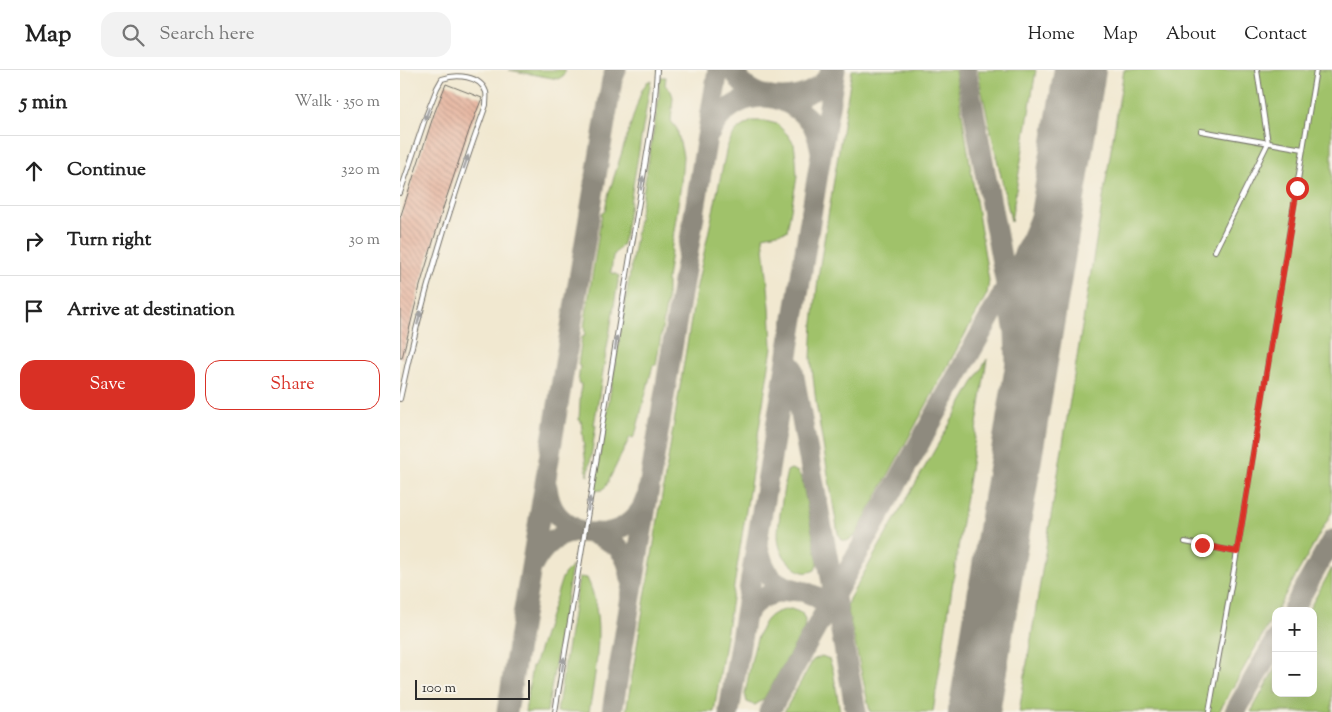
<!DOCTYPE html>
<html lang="en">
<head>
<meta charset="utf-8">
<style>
	body { margin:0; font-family:"Sorts Mill Goudy",serif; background:#f2f2f2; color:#222 }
	.controls { position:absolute; right:15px; bottom:15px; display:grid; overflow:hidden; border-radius:10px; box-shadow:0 5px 20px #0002 }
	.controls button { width:45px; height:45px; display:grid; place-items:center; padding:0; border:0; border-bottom:1px solid #e0e0e0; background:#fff; color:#222; font:25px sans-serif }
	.scale { position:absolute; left:15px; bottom:12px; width:115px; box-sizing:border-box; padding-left:5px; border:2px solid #2b2b2b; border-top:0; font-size:14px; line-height:18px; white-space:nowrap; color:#2b2b2b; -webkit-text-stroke:4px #f7f3e8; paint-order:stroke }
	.stop { position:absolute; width:15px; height:15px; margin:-11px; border:4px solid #d93025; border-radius:50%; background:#fff }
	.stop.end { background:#d93025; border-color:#fff; box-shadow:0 1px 5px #0008 }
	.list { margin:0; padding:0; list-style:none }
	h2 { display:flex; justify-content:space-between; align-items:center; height:65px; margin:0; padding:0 20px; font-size:21px }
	h2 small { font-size:16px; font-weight:400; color:#767676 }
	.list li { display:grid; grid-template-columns:32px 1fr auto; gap:15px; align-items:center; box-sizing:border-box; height:70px; padding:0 20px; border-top:1px solid #e0e0e0 }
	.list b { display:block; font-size:19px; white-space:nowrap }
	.list em { font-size:16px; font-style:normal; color:#767676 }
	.actions { display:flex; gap:10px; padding:15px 20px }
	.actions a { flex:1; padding:11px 0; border:1px solid #d93025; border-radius:15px; text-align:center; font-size:18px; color:#d93025 }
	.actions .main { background:#d93025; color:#fff }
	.icon { flex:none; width:28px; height:28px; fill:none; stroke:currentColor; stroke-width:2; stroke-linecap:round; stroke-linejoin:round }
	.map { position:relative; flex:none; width:932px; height:642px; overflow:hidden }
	header { display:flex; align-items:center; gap:30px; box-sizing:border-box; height:70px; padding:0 25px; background:#fff; border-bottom:1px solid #e0e0e0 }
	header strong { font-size:24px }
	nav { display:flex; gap:28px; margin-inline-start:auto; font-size:18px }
	.search { width:350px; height:45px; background:#f2f2f2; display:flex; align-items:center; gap:12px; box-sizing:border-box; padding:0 18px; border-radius:15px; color:#767676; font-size:19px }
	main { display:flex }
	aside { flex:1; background:#fff }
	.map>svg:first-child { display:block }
</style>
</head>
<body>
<header>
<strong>Map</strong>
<div class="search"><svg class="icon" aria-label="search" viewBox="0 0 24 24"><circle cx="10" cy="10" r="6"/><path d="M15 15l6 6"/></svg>Search here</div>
<nav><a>Home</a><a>Map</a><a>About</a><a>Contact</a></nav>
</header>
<main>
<aside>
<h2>5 min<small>Walk · 350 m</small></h2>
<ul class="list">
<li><svg class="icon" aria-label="ahead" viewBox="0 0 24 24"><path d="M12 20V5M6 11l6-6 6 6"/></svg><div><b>Continue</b></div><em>320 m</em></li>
<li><svg class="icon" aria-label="right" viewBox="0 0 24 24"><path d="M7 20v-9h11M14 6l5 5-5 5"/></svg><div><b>Turn right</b></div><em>30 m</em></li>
<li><svg class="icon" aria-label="arrive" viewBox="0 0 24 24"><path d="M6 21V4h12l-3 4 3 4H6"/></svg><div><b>Arrive at destination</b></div></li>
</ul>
<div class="actions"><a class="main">Save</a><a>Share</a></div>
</aside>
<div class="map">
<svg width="932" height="642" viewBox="0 0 932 642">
	<defs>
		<pattern id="building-back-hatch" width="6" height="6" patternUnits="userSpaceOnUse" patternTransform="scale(1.25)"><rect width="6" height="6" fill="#e7b7a2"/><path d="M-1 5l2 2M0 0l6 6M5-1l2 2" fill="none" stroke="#bb9584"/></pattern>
	</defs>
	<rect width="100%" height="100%" fill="#f7f3e8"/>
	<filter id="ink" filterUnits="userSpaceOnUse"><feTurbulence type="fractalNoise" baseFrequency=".02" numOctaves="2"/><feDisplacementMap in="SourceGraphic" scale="10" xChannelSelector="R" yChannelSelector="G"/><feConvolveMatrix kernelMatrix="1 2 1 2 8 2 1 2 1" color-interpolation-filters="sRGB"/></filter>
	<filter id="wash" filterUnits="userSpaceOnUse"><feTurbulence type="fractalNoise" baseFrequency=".0096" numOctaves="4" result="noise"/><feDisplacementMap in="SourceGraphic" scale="20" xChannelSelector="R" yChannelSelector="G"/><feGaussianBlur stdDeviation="1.12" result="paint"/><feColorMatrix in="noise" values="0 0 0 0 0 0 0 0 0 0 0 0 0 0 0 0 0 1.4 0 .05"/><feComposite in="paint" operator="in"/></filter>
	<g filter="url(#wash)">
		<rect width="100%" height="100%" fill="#f1e8d0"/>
		<path fill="#a0c26b" stroke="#66764b" d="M109,0H166L163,6L158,9Z
			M452,0H555L589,211L587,224L455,466L447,471L442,470L438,463L416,333L411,288L413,253L419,201Z
			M578,0H636L611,151L581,18Z
			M724,0H932V442L819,642H619Z
			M259,7H266L265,15L271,21L273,27L271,51L277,59L283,86L281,114L267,209V230L256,295H253L236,362L233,368L230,367L206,416L202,420L194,421L259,27Z
			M251,10L223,174L213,186L211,202L219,206L194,355H196L188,406L187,405L181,350H179L181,314L178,313L180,296L178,295L182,267H184L185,262L184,257L202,143L205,141L207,129L241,22L247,12Z
			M352,51H365L377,54L387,64L394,74L396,88L397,107L387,161L363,166L370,237L372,277L314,642H226L296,220L327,77C335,61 336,59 352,51Z
			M587,289L533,642H470L447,536L449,529Z
			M391,399L398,402L402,410L418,493L415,500C406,504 402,503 394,497C375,481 377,467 380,444C382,433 383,421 385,410L387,401Z
			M172,496L147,642H125L132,596H134L162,508L165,503Z
			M932,498V642H851L876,597V623H913V541H908Z
			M179,507L187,508C206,547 196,600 189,642H157Z
			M391,539L402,543L405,550L404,559L363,630L355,635L347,632L345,624C349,605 354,564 367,549C373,542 383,540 391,539Z
			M422,586L429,589L433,600L440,642H384L413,590Z"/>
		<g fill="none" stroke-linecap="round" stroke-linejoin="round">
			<path stroke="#8e8a7e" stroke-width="21" d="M333,0C336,4 339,9 342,13C367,37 417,32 432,0
				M566,0L615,262L617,323L615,371L607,442
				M310,63C326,27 369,15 399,41C403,44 408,48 411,52C416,60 419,71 421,81
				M392,296L456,642
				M147,417C150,442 160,451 181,462
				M190,463C217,472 227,481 231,509
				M358,476C361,487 364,500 373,509C382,517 394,519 405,522C418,526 430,535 436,546
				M133,495C141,480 153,467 170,463C181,461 193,464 205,463C223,461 238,448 245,432
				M892,541L932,470
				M345,546C347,543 350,539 352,536C362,525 384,519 399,521
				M107,642L212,10L216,0
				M212,642L318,0
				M329,642L435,0
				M369,642L617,199C635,162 651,123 662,83C669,56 674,28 679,0
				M574,642L575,633
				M835,642L876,570"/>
			<path stroke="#8e8a7e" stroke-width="52" d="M574,642L680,0"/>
		</g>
		<g id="blocks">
			<path fill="url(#building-back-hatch)" d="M46,14L82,28L70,58L44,135L20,216L2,288H0V148L34,44Z"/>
		</g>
	</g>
	<g filter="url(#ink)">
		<use href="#blocks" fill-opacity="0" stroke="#706d65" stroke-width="1"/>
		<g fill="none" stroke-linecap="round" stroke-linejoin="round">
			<g stroke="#706d65" stroke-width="6">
				<path id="service" d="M801,61L903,79
					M0,123L26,46L37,18L42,9C56,4 80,5 86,22C87,26 86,31 86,35C51,132 21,228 0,329
					M815,181L868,73L857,0
					M785,472L837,482
					M155,642L254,41L257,0
					M809,642L837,482L916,0"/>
			</g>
			<use href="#service" stroke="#fff" stroke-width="4"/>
		</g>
		<defs><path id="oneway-solid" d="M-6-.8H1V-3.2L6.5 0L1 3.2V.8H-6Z" transform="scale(1.25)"/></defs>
		<g fill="#a0a0a0">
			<use href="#oneway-solid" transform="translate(27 44) rotate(110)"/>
			<use href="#oneway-solid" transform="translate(66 92) rotate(-71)"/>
			<use href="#oneway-solid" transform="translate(242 113) rotate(-81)"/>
			<use href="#oneway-solid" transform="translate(19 248) rotate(-76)"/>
			<use href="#oneway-solid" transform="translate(216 273) rotate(-81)"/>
			<use href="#oneway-solid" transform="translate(189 434) rotate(-81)"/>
			<use href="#oneway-solid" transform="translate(163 594) rotate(-81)"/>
		</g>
	</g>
	<g fill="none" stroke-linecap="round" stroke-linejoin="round" filter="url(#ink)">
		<path stroke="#d93025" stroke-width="6" d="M802,475L837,482L897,118"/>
	</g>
</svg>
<div class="controls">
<button>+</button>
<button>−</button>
</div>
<div class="scale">100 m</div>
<div class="stop" style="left:897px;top:118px"></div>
<div class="stop end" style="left:802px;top:475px"></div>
</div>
</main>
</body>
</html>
